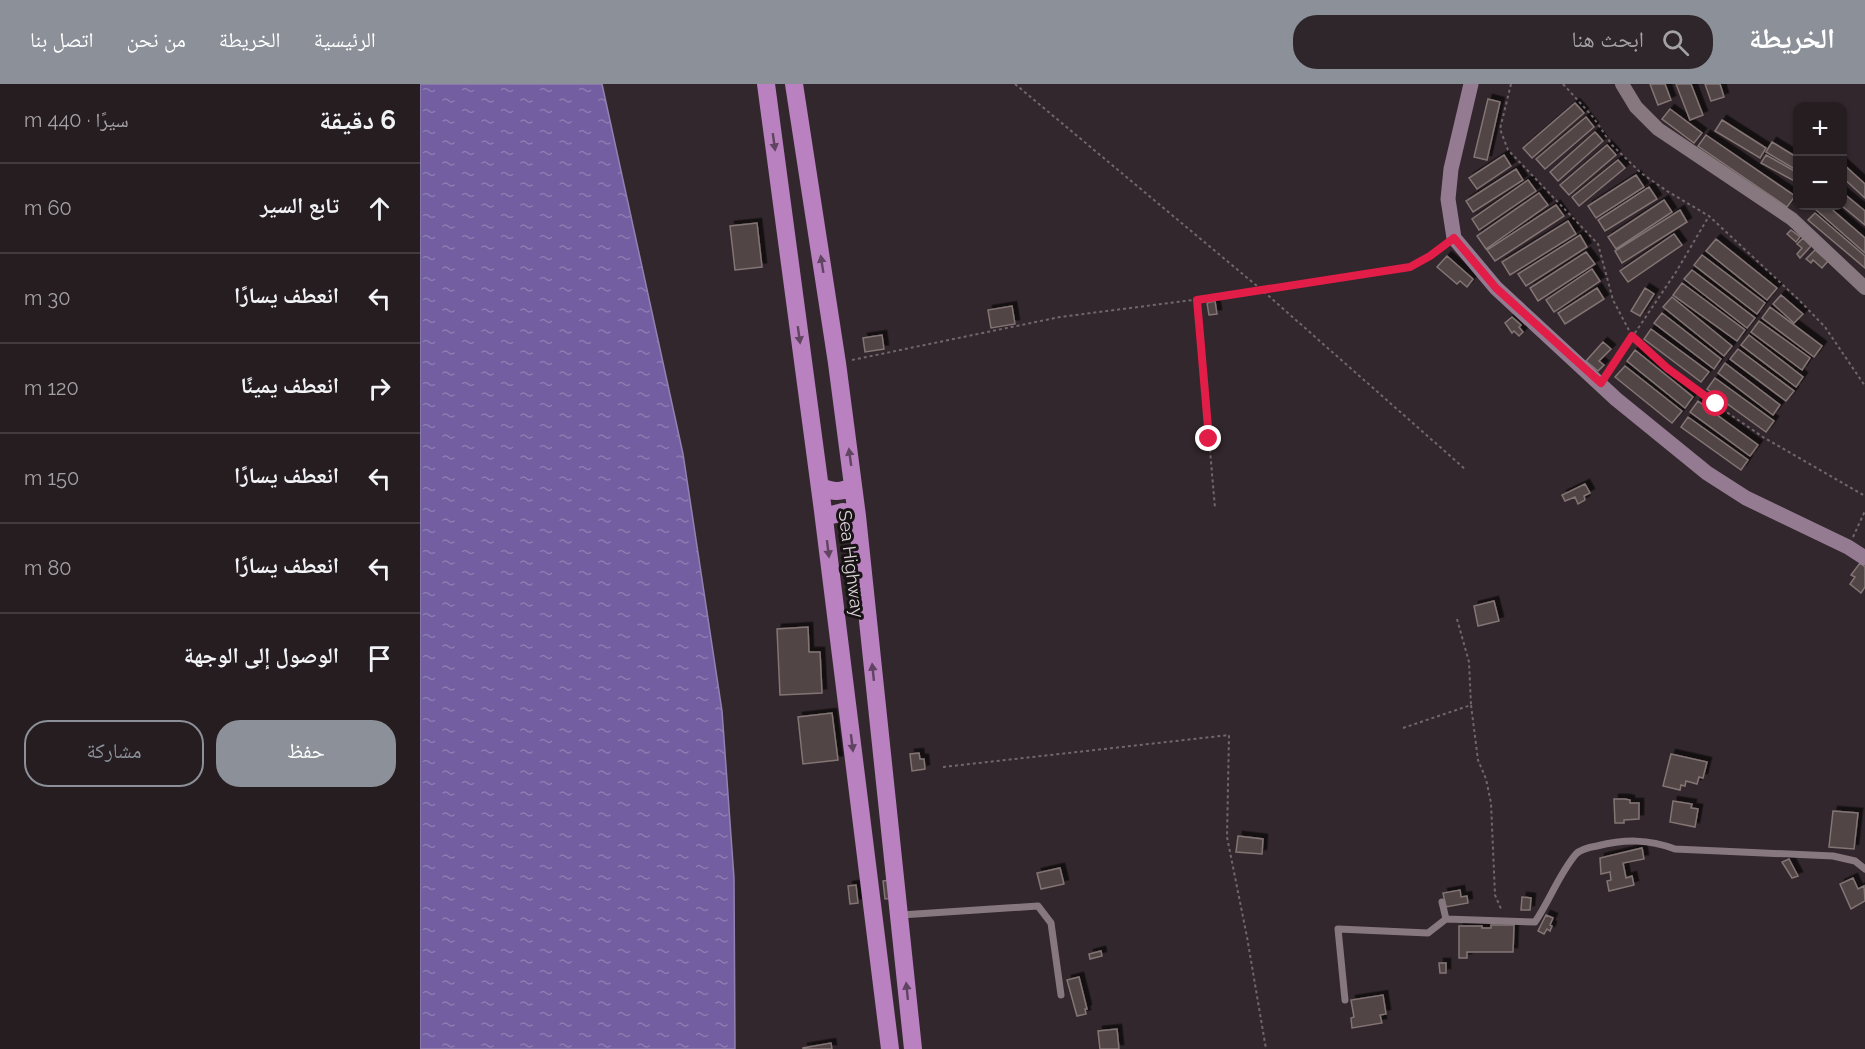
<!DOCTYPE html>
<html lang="ar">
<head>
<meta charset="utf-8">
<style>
	body { margin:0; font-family:Raleway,"Noto Naskh Arabic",sans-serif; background:#2e262a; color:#f1f3f6; direction:rtl }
	.controls { position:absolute; right:18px; top:18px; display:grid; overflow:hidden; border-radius:12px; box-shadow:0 2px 4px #0004 }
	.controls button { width:54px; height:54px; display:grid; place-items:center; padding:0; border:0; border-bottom:2px solid #423b3f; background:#261d21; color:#f1f3f6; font:30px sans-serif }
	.stop { position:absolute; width:18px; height:18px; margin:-14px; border:4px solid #e11d48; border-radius:50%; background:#fff }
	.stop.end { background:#e11d48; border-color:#fff; box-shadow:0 2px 6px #0008 }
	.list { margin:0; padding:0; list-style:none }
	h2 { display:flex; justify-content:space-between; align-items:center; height:78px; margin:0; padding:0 24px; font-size:26px }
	h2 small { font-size:20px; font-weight:400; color:#a4a2a5 }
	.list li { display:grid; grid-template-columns:39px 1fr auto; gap:18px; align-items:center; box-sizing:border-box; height:90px; padding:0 24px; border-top:2px solid #423b3f }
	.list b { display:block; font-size:22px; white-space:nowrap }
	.list em { font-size:20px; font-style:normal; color:#a4a2a5 }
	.actions { display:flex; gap:12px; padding:18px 24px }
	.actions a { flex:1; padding:14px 0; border:2px solid #8c9099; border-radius:24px; text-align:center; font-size:21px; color:#8c9099 }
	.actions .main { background:#8c9099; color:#fff }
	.icon { flex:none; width:33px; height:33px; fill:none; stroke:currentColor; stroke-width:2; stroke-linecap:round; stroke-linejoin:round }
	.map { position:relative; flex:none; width:1445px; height:965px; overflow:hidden; direction:ltr }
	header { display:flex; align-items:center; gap:36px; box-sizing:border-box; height:84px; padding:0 30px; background:#8c9099; color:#fff }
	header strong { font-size:28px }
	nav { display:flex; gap:33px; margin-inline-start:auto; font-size:21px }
	.search { width:420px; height:54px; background:#2e262a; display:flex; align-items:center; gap:15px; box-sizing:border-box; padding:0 21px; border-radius:24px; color:#a4a2a5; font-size:22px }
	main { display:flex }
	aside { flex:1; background:#261d21 }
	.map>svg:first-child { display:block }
</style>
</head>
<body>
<header>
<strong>الخريطة</strong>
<div class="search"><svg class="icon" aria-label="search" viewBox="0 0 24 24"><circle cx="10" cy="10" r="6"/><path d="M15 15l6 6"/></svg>ابحث هنا</div>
<nav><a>الرئيسية</a><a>الخريطة</a><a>من نحن</a><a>اتصل بنا</a></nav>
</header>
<main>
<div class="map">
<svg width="1445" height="965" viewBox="0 0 1445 965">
	<defs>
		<pattern id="water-ripples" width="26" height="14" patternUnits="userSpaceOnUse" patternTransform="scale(1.5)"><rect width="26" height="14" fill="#735ea1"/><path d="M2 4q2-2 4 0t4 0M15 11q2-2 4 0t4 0" fill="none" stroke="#8d7cb1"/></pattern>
		<filter id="shadow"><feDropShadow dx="4.5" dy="-4.5" stdDeviation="0" flood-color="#0009"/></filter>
	</defs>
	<rect width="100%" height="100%" fill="#32272c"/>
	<path fill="url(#water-ripples)" stroke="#9281b1" stroke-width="1.5" d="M0,0H182L263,370L302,627L314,794L315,965H0Z"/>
	<path fill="#514444" stroke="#847575" stroke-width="1.5" filter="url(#shadow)" d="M1230,0H1245L1251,16L1238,21Z
		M1256,0H1271L1283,31L1270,36Z
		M1285,0H1300L1304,13L1291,17Z
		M1068,15L1080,18L1067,76L1054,73Z
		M1155,19L1164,29L1112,74L1103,64Z
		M1250,25L1282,49L1274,59L1242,35Z
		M1166,33L1174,43L1125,85L1116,75Z
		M1302,36L1346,64L1340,74L1295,47Z
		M1175,48L1183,57L1138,97L1130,88Z
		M1286,51L1375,112L1367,123L1278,62Z
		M1352,58L1378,74V87L1346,68Z
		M1187,61L1196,71L1149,111L1140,101Z
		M1084,71L1091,82L1057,105L1049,94Z
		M1346,71L1378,89V99L1341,79Z
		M1198,76L1205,84L1159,122L1152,113Z
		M1422,79L1445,100V114L1422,93Z
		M1096,85L1103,96L1053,128L1046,117Z
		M1216,91L1224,103L1176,134L1168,122Z
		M1108,96L1116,107L1059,146L1052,135Z
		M1229,103L1237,115L1185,147L1178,136Z
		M1422,108L1445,127V141L1422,122Z
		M1119,109L1128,121L1066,165L1057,152Z
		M1244,116L1252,128L1196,165L1188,153Z
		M1136,121L1144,132L1075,177L1067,166Z
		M1398,122H1408L1445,154V169L1395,125Z
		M1260,126L1267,138L1202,179L1195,167Z
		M1395,129L1445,172V184L1388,136Z
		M1148,137L1156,150L1090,191L1082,178Z
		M337,139L342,183L315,186L310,142Z
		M1371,146L1380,153L1376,158L1367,150Z
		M1254,150L1262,161L1208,198L1200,187Z
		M1160,151L1167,163L1106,202L1098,190Z
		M1383,154L1391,162L1380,174L1377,170L1382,164L1377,160Z
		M1296,155L1357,204L1347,216L1286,167Z
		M1395,166L1408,177L1402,184L1393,176L1391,179L1386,175Z
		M1166,168L1175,180L1118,217L1110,204Z
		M1282,171L1345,219L1337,230L1274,181Z
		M1027,172L1053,195L1047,203L1040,197L1037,200L1017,183Z
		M1172,185L1180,197L1134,228L1126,216Z
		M1272,186L1335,234L1327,244L1264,195Z
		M1262,199L1325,246L1317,257L1253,211Z
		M1177,204L1184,215L1145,240L1138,229Z
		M1225,204L1234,210L1220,232L1211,227Z
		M1361,211L1383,230L1374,239L1353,220Z
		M1252,213L1312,262L1304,272L1243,223Z
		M795,217L797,230L789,231L787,219Z
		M592,222L595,240L571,244L568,226Z
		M1350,223L1402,262L1394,273L1342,234Z
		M1242,229L1301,275L1294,285L1234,239Z
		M1092,233L1101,241L1099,243L1103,248L1099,252L1094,247L1092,249L1085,239Z
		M1339,237L1390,274L1382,286L1331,248Z
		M1231,245L1289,288L1281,298L1224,255Z
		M462,251L464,265L445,268L443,254Z
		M1329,251L1383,293L1376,303L1321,261Z
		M1183,258L1191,265L1179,277L1184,281L1178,287L1166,277Z
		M1318,265L1374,307L1366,317L1310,275Z
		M1215,266L1273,313L1265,324L1207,277Z
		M1305,279L1360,321L1353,331L1298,289Z
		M1205,282L1262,327L1252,339L1195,293Z
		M1295,294L1354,337L1346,348L1287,305Z
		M1278,317L1338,361L1330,372L1270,328Z
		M1268,333L1328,376L1321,386L1261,343Z
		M1165,400L1170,409L1164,412L1165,416L1158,420L1155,413L1145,417L1142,411Z
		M1440,479L1445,483V503L1441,509L1430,500L1435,493L1431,491Z
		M1074,517L1079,537L1058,542L1054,522Z
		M388,543L389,568H400L402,609L360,611L357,545Z
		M412,629L418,676L383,680L378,633Z
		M499,669L500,675H504L505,685L492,687L490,670Z
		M1251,670L1287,678L1283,694L1279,693L1277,700L1266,697L1265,702L1261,701L1260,706L1243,702Z
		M1194,715H1205L1210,716V719H1219V735L1204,736V739H1195Z
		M1253,717L1272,720L1271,724L1278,725L1275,743L1250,738Z
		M1413,727L1438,729L1434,765L1409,763Z
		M818,752L843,755L842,770L816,768Z
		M1222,764L1224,775L1203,779L1206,794L1212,792L1214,801L1189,807L1187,797L1191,796L1190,788L1181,790L1180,774Z
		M1369,775L1378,792L1372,794L1362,778Z
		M640,784L644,800L621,805L617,789Z
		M1433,794L1438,805L1444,802L1445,817L1431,825L1420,800Z
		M471,796L473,814L465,815L463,797Z
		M436,801L438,819L430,820L428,802Z
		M1040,806L1041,813L1047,812L1048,819L1026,823L1023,809Z
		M1102,813L1111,814L1110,826H1101Z
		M1126,831L1133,834L1130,841L1132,842L1130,847L1127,845L1124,850L1118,847Z
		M1071,841H1094L1093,868H1047V874H1039V842H1062V844H1071Z
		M681,867L682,872L670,875L669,870Z
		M1019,879H1026V889H1020Z
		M659,893L667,925H665L666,930L657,932L647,896Z
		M963,911L966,930L960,931L962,939L932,944L931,934L934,933L931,916Z
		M697,945L699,965H680L678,947Z
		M411,959L412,965H383V964Z"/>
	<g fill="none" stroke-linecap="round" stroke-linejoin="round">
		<path stroke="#71676b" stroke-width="2" stroke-dasharray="3 3" stroke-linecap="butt" d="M595,0L843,207L1045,385
			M1091,0L1080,45L1088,66L1178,160L1193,216L1212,252L1247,284L1280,310L1343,353L1445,412
			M1143,0L1173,33L1192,61L1221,89L1247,107L1289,132L1379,216L1405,243L1445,302
			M777,216L795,424
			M432,276L640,233L843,207L990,183L1024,162
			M1188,289L1256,188L1289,132
			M1433,453L1445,427
			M1037,535L1049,578L1051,621
			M983,644L1051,621L1058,676L1066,695L1071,719L1075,811L1082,827
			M523,683L809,651L807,753L827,853L846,965"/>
		<path stroke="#86787e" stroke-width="7" d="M481,831L618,822L631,839L641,911
			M1026,835L1115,838C1130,816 1139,790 1156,770C1161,765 1171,763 1177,762C1205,755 1228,755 1255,765L1413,772L1435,777L1445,785
			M925,916L918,845L1008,849L1026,835L1022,818"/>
		<path stroke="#86787e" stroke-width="14" d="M1202,0L1216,23L1238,45L1372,135L1445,204"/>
		<path stroke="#957b92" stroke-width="15" d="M1051,0L1031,85L1028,115L1034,154L1076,204L1196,315L1287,389L1326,414L1428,463L1445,474"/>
		<path stroke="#b981bf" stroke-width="18" d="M346,0L403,427L470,965
			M374,0L417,279L437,432L493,965
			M400,403C413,408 421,409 433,402
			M404,433L423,428L437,432"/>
	</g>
	<defs><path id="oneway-solid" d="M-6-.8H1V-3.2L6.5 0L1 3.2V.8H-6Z" transform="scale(1.5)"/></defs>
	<g fill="#604461">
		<use href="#oneway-solid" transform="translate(354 58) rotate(82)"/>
		<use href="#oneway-solid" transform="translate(402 180) rotate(-99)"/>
		<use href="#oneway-solid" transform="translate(379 251) rotate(82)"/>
		<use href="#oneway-solid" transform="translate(430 373) rotate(-98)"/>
		<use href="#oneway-solid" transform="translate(408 465) rotate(83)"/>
		<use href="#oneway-solid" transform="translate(453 588) rotate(-96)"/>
		<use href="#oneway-solid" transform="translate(432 659) rotate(83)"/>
		<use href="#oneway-solid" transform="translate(487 907) rotate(-96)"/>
	</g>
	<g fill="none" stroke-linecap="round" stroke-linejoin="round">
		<path stroke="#e11d48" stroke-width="8" d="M789,355L777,216L990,183L1010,172L1034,154L1076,204L1181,299L1212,252L1247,284L1296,320"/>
	</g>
	<g text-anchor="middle" stroke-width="6" stroke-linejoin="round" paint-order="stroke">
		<g font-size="18" fill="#dbd3d6" stroke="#171214">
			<text transform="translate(431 480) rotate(83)" y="6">Sea Highway</text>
		</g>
	</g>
</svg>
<div class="controls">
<button>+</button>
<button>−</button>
</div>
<div class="stop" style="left:1296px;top:320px"></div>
<div class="stop end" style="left:789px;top:355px"></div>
</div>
<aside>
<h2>6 دقيقة<small>سيرًا · 440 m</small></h2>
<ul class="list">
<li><svg class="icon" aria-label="ahead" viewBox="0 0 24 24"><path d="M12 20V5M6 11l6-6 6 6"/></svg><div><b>تابع السير</b></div><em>60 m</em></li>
<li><svg class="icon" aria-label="left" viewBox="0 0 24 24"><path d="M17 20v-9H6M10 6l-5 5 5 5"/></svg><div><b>انعطف يسارًا</b></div><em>30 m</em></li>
<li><svg class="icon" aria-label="right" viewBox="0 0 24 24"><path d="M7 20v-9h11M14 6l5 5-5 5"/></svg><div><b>انعطف يمينًا</b></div><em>120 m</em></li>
<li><svg class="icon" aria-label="left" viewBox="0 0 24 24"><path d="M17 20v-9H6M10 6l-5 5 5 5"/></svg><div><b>انعطف يسارًا</b></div><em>150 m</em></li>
<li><svg class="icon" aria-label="left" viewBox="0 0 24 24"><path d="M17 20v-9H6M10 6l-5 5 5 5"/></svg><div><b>انعطف يسارًا</b></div><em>80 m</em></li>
<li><svg class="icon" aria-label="arrive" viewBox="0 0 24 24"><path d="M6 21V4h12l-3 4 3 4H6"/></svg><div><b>الوصول إلى الوجهة</b></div></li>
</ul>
<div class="actions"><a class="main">حفظ</a><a>مشاركة</a></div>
</aside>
</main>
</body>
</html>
